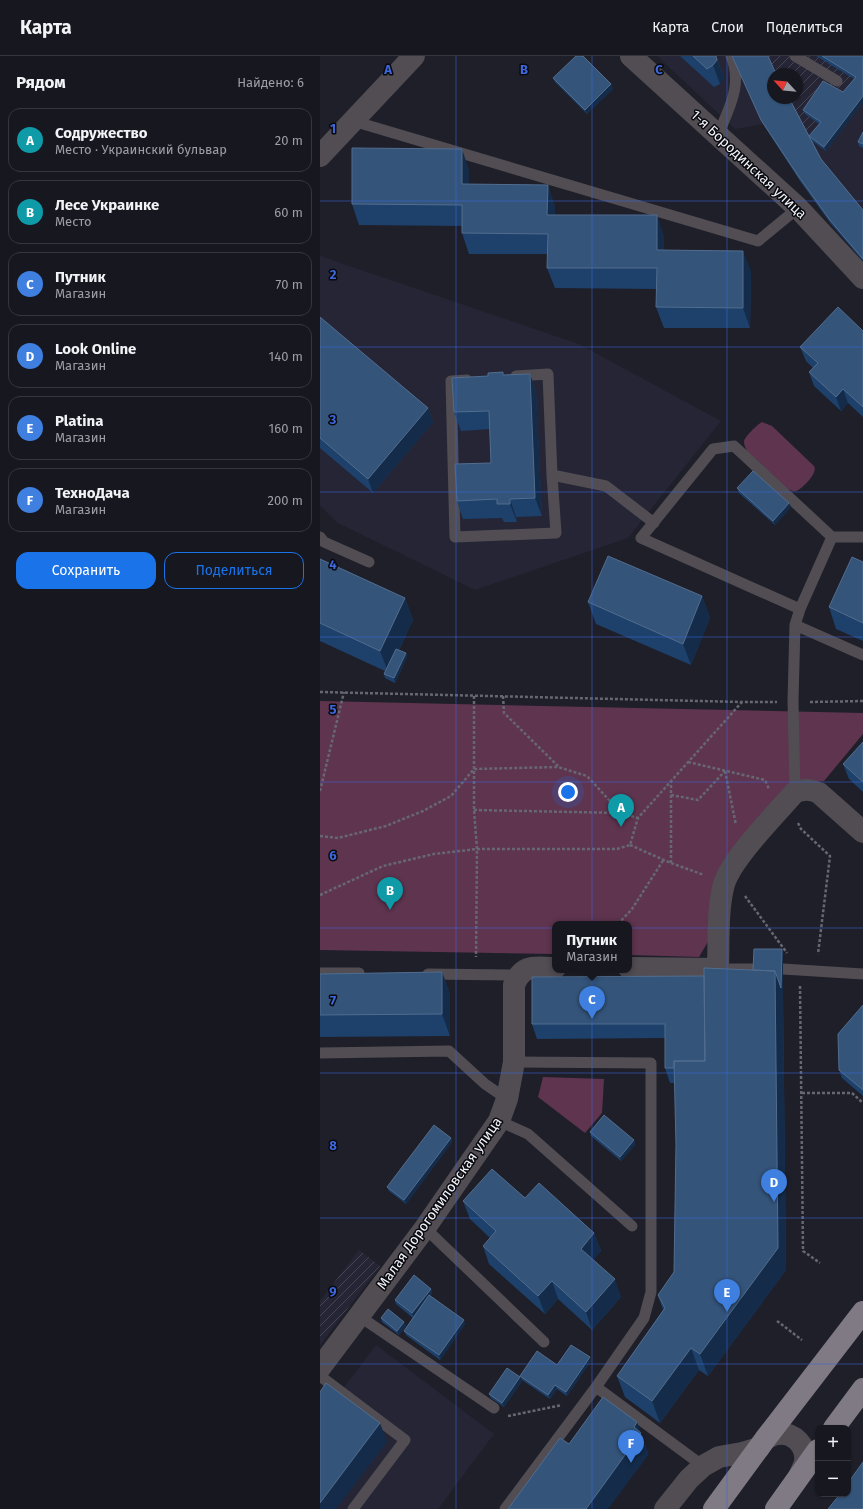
<!DOCTYPE html>
<html lang="ru">
<head>
<meta charset="utf-8">
<style>
	body { margin:0; font-family:"Fira Sans",sans-serif; background:#202029; color:#f1f3f6 }
	.controls { position:absolute; right:12px; bottom:12px; display:grid; overflow:hidden; border-radius:8px; box-shadow:0 1px 3px #0004 }
	.controls button { width:36px; height:36px; display:grid; place-items:center; padding:0; border:0; border-bottom:1px solid #36363e; background:#171720; color:#f1f3f6; font:20px sans-serif }
	.compass { position:absolute; left:447px; top:12px; width:36px; height:36px; border-radius:50%; background:#171720; box-shadow:0 1px 3px #0004; rotate:296deg }
	.you { position:absolute; left:248px; top:736px; width:14px; height:14px; margin:-10px; border:3px solid #fff; border-radius:50%; background:#1a73e8; box-shadow:0 0 0 6px #1a73e833 }
	.badge { display:grid; place-items:center; width:26px; height:26px; border-radius:50%; background:#1a73e8; color:#fff; font-size:13px; font-weight:700 }
	.pin { position:absolute; translate:-50% -33px; filter:drop-shadow(0 1px 2px #0008) }
	.pin::after { content:''; position:absolute; top:21px; width:14px; height:12px; background:inherit; clip-path:polygon(0 0,100% 0,50% 100%) }
	.popup { position:absolute; left:232px; top:865px; width:80px; height:52px; box-sizing:border-box; display:grid; place-content:center; border-radius:8px; background:#171720; filter:drop-shadow(0 1px 3px #0005); font-size:13px; white-space:nowrap; color:#9e9fa5 }
	.popup b { font-size:15px; color:#f1f3f6 }
	.popup::after { content:''; position:absolute; left:50%; top:100%; margin-left:-8px; border:8px solid transparent; border-top-color:#171720 }
	.list { margin:0; padding:0; list-style:none }
	h2 { display:flex; justify-content:space-between; align-items:center; height:52px; margin:0; padding:0 16px; font-size:17px }
	h2 small { font-size:13px; font-weight:400; color:#9e9fa5 }
	.list li { display:grid; grid-template-columns:26px 1fr auto; gap:12px; align-items:center; box-sizing:border-box; height:64px; margin:0 8px 8px; padding:0 8px; border:1px solid #36363e; border-radius:12px }
	.list b { display:block; font-size:15px; white-space:nowrap }
	.list p { margin:0; font-size:13px; white-space:nowrap; color:#9e9fa5 }
	.list em { font-size:13px; font-style:normal; color:#9e9fa5 }
	.actions { display:flex; gap:8px; padding:12px 16px }
	.actions a { flex:1; padding:9px 0; border:1px solid #1a73e8; border-radius:12px; text-align:center; font-size:14px; color:#1a73e8 }
	.actions .main { background:#1a73e8; color:#fff }
	.map { position:relative; flex:none; width:543px; height:1453px; overflow:hidden }
	header { display:flex; align-items:center; gap:24px; box-sizing:border-box; height:56px; padding:0 20px; background:#171720; border-bottom:1px solid #36363e }
	header strong { font-size:19px }
	nav { display:flex; gap:22px; margin-inline-start:auto; font-size:14px }
	main { display:flex }
	aside { flex:1; background:#171720 }
	.map>svg:first-child { display:block }
</style>
</head>
<body>
<header>
<strong>Карта</strong>
<nav><a>Карта</a><a>Слои</a><a>Поделиться</a></nav>
</header>
<main>
<aside>
<h2>Рядом<small>Найдено: 6</small></h2>
<ul class="list">
<li><span class="badge" style="background:#0f9aa8">A</span><div><b>Содружество</b><p>Место · Украинский бульвар</p></div><em>20 m</em></li>
<li><span class="badge" style="background:#0f9aa8">B</span><div><b>Лесе Украинке</b><p>Место</p></div><em>60 m</em></li>
<li><span class="badge" style="background:#3f7fe0">C</span><div><b>Путник</b><p>Магазин</p></div><em>70 m</em></li>
<li><span class="badge" style="background:#3f7fe0">D</span><div><b>Look Online</b><p>Магазин</p></div><em>140 m</em></li>
<li><span class="badge" style="background:#3f7fe0">E</span><div><b>Platina</b><p>Магазин</p></div><em>160 m</em></li>
<li><span class="badge" style="background:#3f7fe0">F</span><div><b>ТехноДача</b><p>Магазин</p></div><em>200 m</em></li>
</ul>
<div class="actions"><a class="main">Сохранить</a><a>Поделиться</a></div>
</aside>
<div class="map">
<svg width="543" height="1453" viewBox="0 0 543 1453">
	<defs>
		<pattern id="industrial-furrows" width="10" height="10" patternUnits="userSpaceOnUse"><rect width="10" height="10" fill="#252536"/><path d="M-1 1l2-2M0 10L10 0M9 11l2-2" fill="none" stroke="#454554"/></pattern>
	</defs>
	<rect width="100%" height="100%" fill="#1f1f2a"/>
	<path fill="#252536" d="M337,0H412L443,68L415,73Z
		M543,46V156L503,107L491,84L506,95Z
		M0,200L259,288L401,365L308,482L155,534L18,467L0,449Z
		M56,1289L174,1378L118,1453H0V1363Z"/>
	<path fill="url(#industrial-furrows)" d="M448,0H543V46L506,95L491,84L468,42H477V18H455Z
		M39,1194L60,1210L0,1289V1245Z"/>
	<path fill="#5f344f" d="M442,366L452,370L494,410C495,412 495,414 494,416C493,421 481,434 476,435C472,436 470,434 467,432L427,395C426,393 424,389 424,386C424,381 438,368 442,366Z
		M0,645L543,657V678L504,725L471,726L404,805L389,884L379,901L309,899V868H235V898L0,894Z
		M223,1021L284,1023L282,1057L265,1077L218,1041Z"/>
	<g fill="none" stroke-linecap="round" stroke-linejoin="round">
		<path stroke="#676771" stroke-width="2.5" stroke-dasharray="3 2" stroke-linecap="butt" d="M0,636L422,646H457
			M154,640V754L157,793L156,901
			M183,640L184,657L238,710
			M490,646L543,645
			M368,706L445,724L449,733
			M405,715L416,769
			M0,735L24,636
			M351,739L378,744L405,715
			M154,754L301,757
			M478,767L481,773L510,800L498,898
			M0,780L18,782L66,770L103,755L131,740L154,713L238,711L267,720L301,757L318,762
			M310,789L351,807L384,819
			M351,807V726
			M0,839L63,810L114,798L157,793H297L310,789L318,762L422,646
			M425,840L467,897
			M298,868L312,853L344,803
			M480,930L483,1195L500,1207
			M482,1037H532L543,1047
			M457,1265L482,1284
			M188,1360L242,1349"/>
		<path stroke="#514d53" stroke-width="11" d="M475,0L517,25
			M33,65L438,185L478,152
			M398,79C409,52 423,29 411,0
			M196,320L228,318L232,419L286,430L334,467
			M147,324L131,325L135,481L236,477L232,419
			M0,481L4,486L49,506
			M480,553L321,482L393,393L414,390L512,481
			M475,569L543,599
			M475,736L473,645L475,569L480,553L512,481H543
			M398,913H435
			M463,913L543,918
			M0,917H39
			M108,918L198,919
			M0,997L129,995L165,1028L187,1043
			M179,1065L208,1078L312,1170
			M105,1172L224,1286
			M39,1260L174,1352
			M0,1320L85,1384L33,1453
			M276,1331L383,1410
			M185,1453L276,1331L324,1262L331,1236V1007L194,1006"/>
		<path stroke="#514d53" stroke-width="22" d="M311,0L478,152L543,222
			M0,100L94,0
			M309,912L398,913C399,886 397,854 404,828C412,802 456,758 475,736C485,733 490,733 499,737L543,776
			M0,1312L105,1172L179,1065L187,1043L194,1006V929C203,907 215,912 235,912
			M446,1382C450,1381 454,1378 458,1378C474,1376 487,1390 485,1406C484,1410 482,1414 480,1418
			M345,1453L369,1423L383,1410L399,1401L422,1397L439,1392"/>
		<path stroke="#807a84" stroke-width="22" d="M514,1372L543,1333
			M394,1453L446,1382L543,1256
			M456,1453L498,1394"/>
	</g>
	<path fill="#1d416b" d="M360,0H396L404,22L400,28L394,31Z
		M412,0L454,14L489,80L499,68L485,58L483,54L523,36L534,23L496,0H543V46L506,95L492,85L501,103L543,154V205L511,168L480,125L443,68Z
		M233,22L291,28L293,33L267,58L235,26Z
		M543,76V92L539,90L538,86Z
		M149,114V129L235,150V159L344,180V194L431,215L430,272H344L336,251L337,233L235,232L227,212L228,198H149L142,177V170L39,169L32,148Z
		M0,261L108,352L113,366L53,437L0,392Z
		M543,275V361L528,347L521,355L494,330L489,316L493,312L486,305L480,291Z
		M210,318L216,336L222,460L196,461L197,466H184L182,462L143,463L137,445L171,407L170,373L141,375L134,356L184,319Z
		M417,432L471,451L455,469L419,437Z
		M0,503L85,542L93,564L79,594L86,597L87,601L75,627L65,622L64,618L65,615L0,585Z
		M543,506V585L516,573L509,551Z
		M382,540L390,562L371,609L276,568L268,546Z
		M543,686V736L529,723L523,708Z
		M463,897V936L466,1214L388,1320L379,1314L340,1367L305,1341L297,1320L343,1254L338,1239L354,1216L356,1089L355,1027H350L345,1012V982L217,983L212,968L384,920L433,914Z
		M122,916L130,938V980L0,981V918Z
		M543,949V1040L522,1022L519,1014Z
		M270,1076L314,1084L315,1089L301,1105L271,1080Z
		M131,1082L132,1086L86,1148L69,1135L67,1131Z
		M205,1142L274,1177L281,1195L273,1204L301,1241L272,1274L238,1243L225,1258L169,1208L163,1190L170,1182L150,1163L143,1145Z
		M111,1233L112,1237L110,1240L145,1268L120,1304L86,1279L84,1275L93,1262L76,1248L75,1244Z
		M61,1262L84,1266L86,1270L79,1279L62,1266Z
		M271,1305L247,1340L237,1333L230,1343L202,1324L200,1320L237,1309Z
		M202,1325L184,1351L171,1342L169,1338Z"/>
	<path fill="#142c4a" d="M397,4L404,22L400,28L393,9Z
		M291,28L293,33L267,58L265,54Z
		M543,40V46L506,95L504,91Z
		M142,93L149,114V149L142,128Z
		M228,129L235,150V179L227,159Z
		M337,159L344,180V215L337,194Z
		M423,195L431,215L430,272L423,252Z
		M210,318L216,336L222,460L215,442Z
		M523,333L528,347L521,355L516,341Z
		M108,352L113,366L53,437L48,423Z
		M190,443L196,461L197,466L190,448Z
		M469,447L471,451L455,469L453,465Z
		M382,540L390,562L371,609L363,588Z
		M85,542L93,564L68,616L60,595Z
		M86,597L87,601L75,627L74,622Z
		M462,893L463,897V936L466,1214L388,1320L380,1298L455,915Z
		M122,916L130,938V980L122,958Z
		M131,1082L132,1086L86,1148L84,1144Z
		M314,1084L315,1089L301,1105L300,1101Z
		M274,1177L281,1195L267,1211L261,1193Z
		M295,1223L301,1241L272,1274L266,1256Z
		M232,1225L238,1243L225,1258L218,1240Z
		M111,1233L112,1237L94,1262L92,1257Z
		M144,1264L145,1268L120,1304L119,1299Z
		M84,1266L86,1270L79,1279L77,1275Z
		M371,1292L379,1314L340,1367L332,1345Z
		M270,1301L271,1305L247,1340L246,1336Z
		M200,1321L202,1325L184,1351L182,1347Z
		M235,1329L237,1333L230,1343L228,1339Z
		M317,1366L329,1398L288,1453H266L314,1371Z
		M60,1367L67,1386L16,1453H0V1447Z"/>
	<path fill="#34547a" stroke="#526d8e" d="M256,0H263L291,28L265,54L233,22Z
		M373,0H396L397,4L393,9L387,13Z
		M412,0H448L456,18H453V42H469L501,103L543,154V203L510,164L479,121L441,64Z
		M502,0H543V40L504,91L489,80L501,66L483,54L503,25L523,36L536,21Z
		M543,76V88L538,86Z
		M32,92L142,93V128L228,129L227,159H337V194L423,195V252L336,251L337,212H227L228,178L142,177V149L32,148Z
		M518,251L543,275V351L523,333L516,341L489,316L498,307L480,291Z
		M0,261L108,352L48,423L0,382Z
		M183,316V319L210,318L215,442L190,443V448H177V443L137,445L135,408L171,407L169,355L134,356L132,322L168,320V317Z
		M433,415L469,447L453,465L417,432Z
		M288,500L382,540L363,588L268,546Z
		M532,501L543,506V567L509,551Z
		M0,503L85,542L60,595L0,567Z
		M76,593L86,597L74,622L64,618Z
		M543,686V726L523,708Z
		M434,893H462L461,932L455,915L433,914Z
		M384,912L455,915L458,1192L380,1298L371,1292L332,1345L297,1320L345,1252L338,1239L354,1216L356,1089L354,1005H385Z
		M122,916V958L0,959V918Z
		M384,920L385,1005H354V1012H345V968H212V921Z
		M543,949V1034L519,1014L518,978Z
		M284,1059L314,1084L300,1101L270,1076Z
		M114,1069L131,1082L84,1144L67,1131Z
		M172,1113L205,1142L219,1127L274,1177L261,1193L295,1223L266,1256L232,1225L218,1240L163,1190L176,1175L143,1145Z
		M94,1219L111,1233L92,1257L75,1244Z
		M109,1239L144,1264L119,1299L84,1275Z
		M68,1253L84,1266L77,1275L61,1262Z
		M251,1289L270,1301L246,1336L235,1329L228,1339L200,1320L217,1295L237,1309Z
		M187,1312L200,1321L182,1347L169,1338Z
		M6,1327L60,1367L0,1447V1336Z
		M283,1341L317,1366L314,1371L321,1377L266,1453H188L240,1382L249,1388Z
		M543,1406V1453H508L520,1438H528V1427Z"/>
	<path fill="none" stroke="#3d67dd" stroke-width="1" stroke-opacity="0.55" d="M136,0V1453M272,0V1453M407,0V1453M0,145H543M0,291H543M0,436H543M0,581H543M0,726H543M0,872H543M0,1017H543M0,1162H543M0,1308H543"/>
	<g text-anchor="middle" stroke-width="3" stroke-linejoin="round" paint-order="stroke">
		<g font-size="14" fill="#f2f3fb" stroke="#090a0e">
			<text transform="translate(429 108) rotate(43)" y="5">1-я Бородинская улица</text>
			<text transform="translate(119 1147) rotate(-55)" y="5">Малая Дорогомиловская улица</text>
		</g>
	</g>
	<g font-size="13" text-anchor="middle" font-weight="bold" fill="#3d67dd" stroke="#090a0e" stroke-width="3" stroke-linejoin="round" paint-order="stroke">
		<text x="68" y="18">A</text>
		<text x="204" y="18">B</text>
		<text x="339" y="18">C</text>
		<text x="13" y="77">1</text>
		<text x="13" y="223">2</text>
		<text x="13" y="368">3</text>
		<text x="13" y="513">4</text>
		<text x="13" y="658">5</text>
		<text x="13" y="804">6</text>
		<text x="13" y="949">7</text>
		<text x="13" y="1094">8</text>
		<text x="13" y="1240">9</text>
	</g>
</svg>
<div class="controls">
<button>+</button>
<button>−</button>
</div>
<svg class="compass" viewBox="-18 -18 36 36"><path d="M0-13l5 13h-10z" fill="#e53935"/><path d="M0 13l5-13h-10z" fill="#9e9fa5"/></svg>
<div class="you"></div>
<div class="pin badge" style="left:301px;top:771px;background:#0f9aa8">A</div>
<div class="pin badge" style="left:70px;top:854px;background:#0f9aa8">B</div>
<div class="pin badge" style="left:272px;top:963px;background:#3f7fe0">C</div>
<div class="popup"><b>Путник</b>Магазин</div>
<div class="pin badge" style="left:454px;top:1146px;background:#3f7fe0">D</div>
<div class="pin badge" style="left:407px;top:1256px;background:#3f7fe0">E</div>
<div class="pin badge" style="left:311px;top:1407px;background:#3f7fe0">F</div>
</div>
</main>
</body>
</html>
